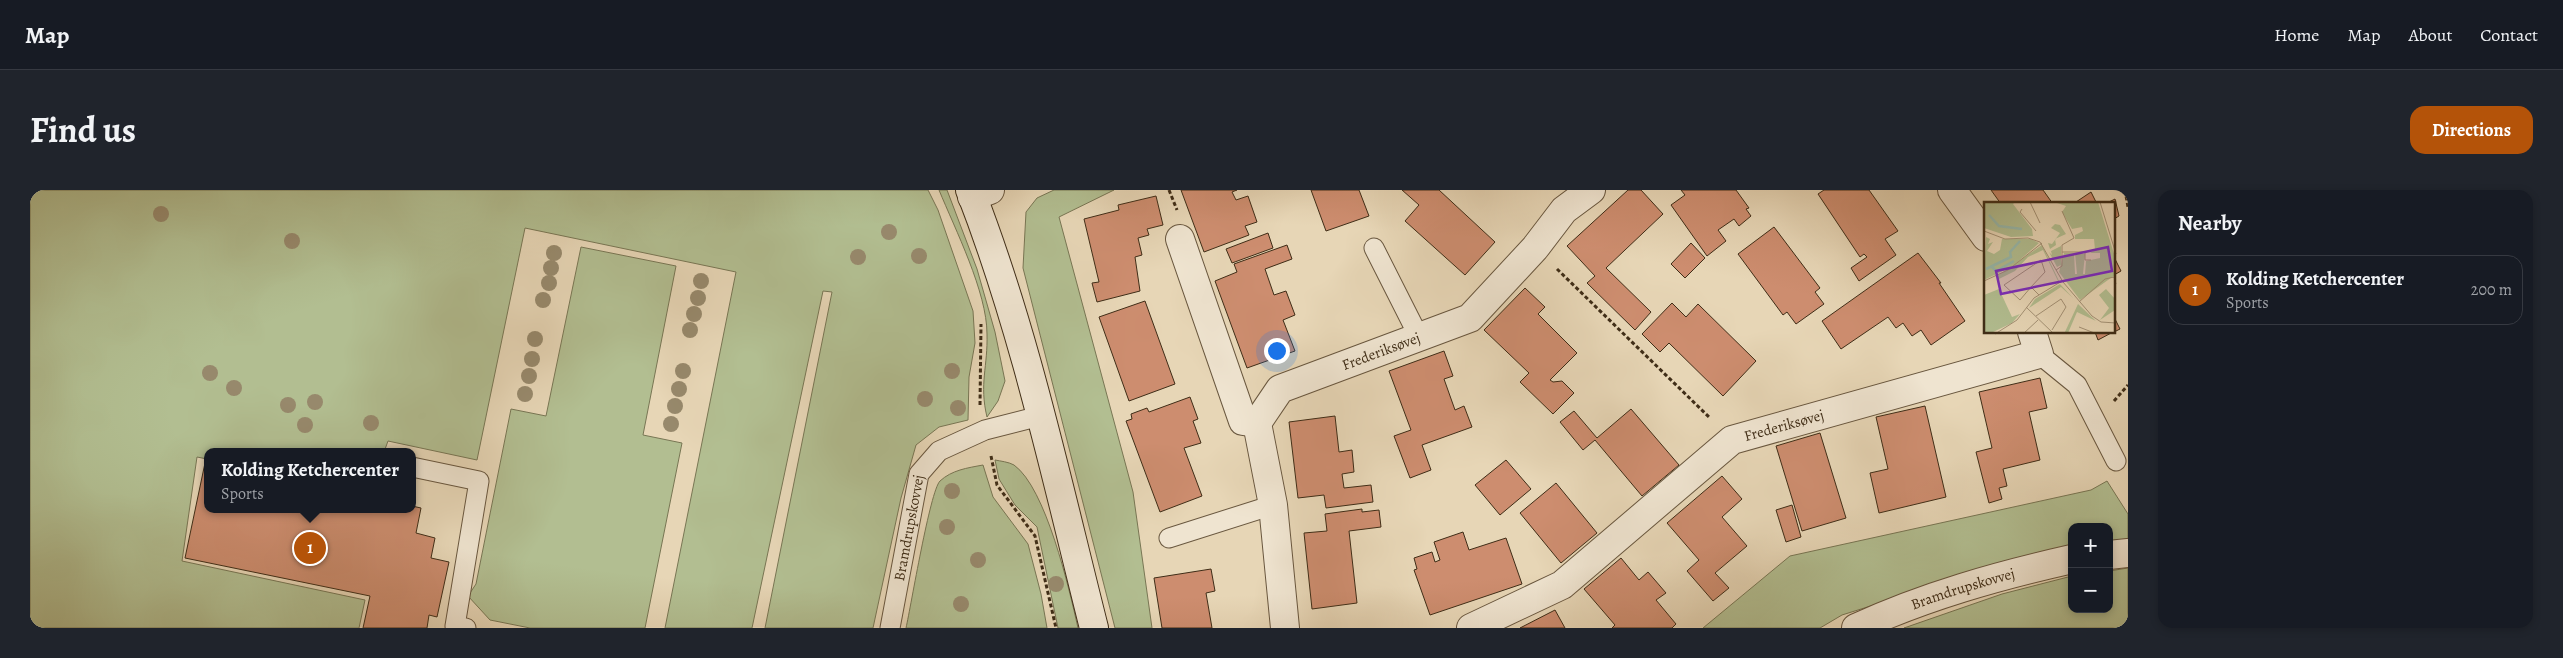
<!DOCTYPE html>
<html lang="en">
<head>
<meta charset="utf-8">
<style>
	body { margin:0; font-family:Alegreya,serif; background:#20242c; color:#f1f3f6 }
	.controls { position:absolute; right:15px; bottom:15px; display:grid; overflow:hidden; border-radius:10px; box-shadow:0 2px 8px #0003 }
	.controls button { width:45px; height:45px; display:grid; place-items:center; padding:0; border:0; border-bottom:1px solid #363941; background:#171b24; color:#f1f3f6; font:25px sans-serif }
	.you { position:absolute; left:1246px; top:160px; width:18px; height:18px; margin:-12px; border:4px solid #fff; border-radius:50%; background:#1a73e8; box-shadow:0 0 0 8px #1a73e833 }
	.badge { display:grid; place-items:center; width:32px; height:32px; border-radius:50%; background:#b45309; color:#fff; font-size:16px; font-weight:700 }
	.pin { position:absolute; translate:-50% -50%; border:2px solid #fff; box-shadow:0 1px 5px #0006 }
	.popup { position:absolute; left:174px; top:258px; width:212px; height:65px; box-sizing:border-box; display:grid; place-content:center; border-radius:10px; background:#171b24; filter:drop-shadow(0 1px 4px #0005); font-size:16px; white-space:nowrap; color:#9ea1a6 }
	.popup b { font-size:19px; color:#f1f3f6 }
	.popup::after { content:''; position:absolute; left:50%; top:100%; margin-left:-10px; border:10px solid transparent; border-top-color:#171b24 }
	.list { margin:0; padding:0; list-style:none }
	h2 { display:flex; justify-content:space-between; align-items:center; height:65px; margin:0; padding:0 20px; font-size:21px }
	h2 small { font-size:16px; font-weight:400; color:#9ea1a6 }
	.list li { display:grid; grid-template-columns:32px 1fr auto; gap:15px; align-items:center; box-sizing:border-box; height:70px; margin:0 10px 10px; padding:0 10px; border:1px solid #363941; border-radius:15px }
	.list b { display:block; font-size:19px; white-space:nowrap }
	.list p { margin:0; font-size:16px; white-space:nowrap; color:#9ea1a6 }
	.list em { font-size:16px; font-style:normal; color:#9ea1a6 }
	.map { position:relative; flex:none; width:2098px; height:438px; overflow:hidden; border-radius:15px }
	header { display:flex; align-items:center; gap:30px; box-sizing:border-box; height:70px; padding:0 25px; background:#171b24; border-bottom:1px solid #363941 }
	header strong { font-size:24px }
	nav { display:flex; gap:28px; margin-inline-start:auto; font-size:18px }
	.intro { display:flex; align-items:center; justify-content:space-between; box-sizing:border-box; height:120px; padding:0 30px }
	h1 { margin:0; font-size:35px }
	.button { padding:12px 22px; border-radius:15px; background:#b45309; color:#fff; font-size:18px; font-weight:700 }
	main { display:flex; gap:30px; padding:0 30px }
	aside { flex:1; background:#171b24; border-radius:15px; box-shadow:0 2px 8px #0003 }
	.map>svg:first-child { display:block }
</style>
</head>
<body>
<header>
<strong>Map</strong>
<nav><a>Home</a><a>Map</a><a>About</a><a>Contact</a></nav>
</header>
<div class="intro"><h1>Find us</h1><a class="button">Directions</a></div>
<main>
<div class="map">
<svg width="2098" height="438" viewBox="0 0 2098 438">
	<rect width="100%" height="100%" fill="#e7d6b6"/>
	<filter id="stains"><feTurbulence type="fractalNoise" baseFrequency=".004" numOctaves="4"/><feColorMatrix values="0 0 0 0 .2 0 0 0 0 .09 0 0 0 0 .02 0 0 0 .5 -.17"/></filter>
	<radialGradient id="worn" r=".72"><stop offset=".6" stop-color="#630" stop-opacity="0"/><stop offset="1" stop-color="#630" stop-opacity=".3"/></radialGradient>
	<path fill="#b2be91" stroke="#787654" d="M0,0H898L908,20L943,121L945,153L939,187L938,230L909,237L886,255L871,308L843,438H735L802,102L793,101L722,438H635L706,82L495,38L447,270L358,251L354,262H178L177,269L167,267L152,371L335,410L329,438H0Z
		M909,0H917L947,79L965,142L975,191L968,211L957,227C949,194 958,176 957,144C957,102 925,39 909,0Z
		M1024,0H1084L1029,27L1103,302L1122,438H1085L993,78L996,22L1007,8Z
		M551,57L646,76L613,245L652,253L615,438H500L460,430L438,406L446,394L481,219L516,226Z
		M965,270C970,271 979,272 984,275C1016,298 1039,398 1048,438H1028L1007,337L985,315L969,289Z
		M953,275L963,307L998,354L1011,404L1017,438H876C881,416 900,301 910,291C922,280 937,278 953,275Z
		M2077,291L2098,324V351L2079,355V337H2042V361L1981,372L1812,425L1790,438H1673L1760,366L2061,300Z
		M2098,378V438H1874L1972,404L2042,386V419H2079V381Z"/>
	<path fill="#cd8d6f" stroke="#3f2d17" d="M1151,0H1207L1202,2L1206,10L1218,6L1227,32L1215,36L1219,45L1174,62Z
		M1281,0H1329L1339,26L1296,41Z
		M1372,0H1409L1465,52L1435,85L1375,31L1389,15Z
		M1598,0H1611L1633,24L1576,78L1621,122L1605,140L1557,93L1565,86L1537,56Z
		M1651,0H1706L1719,18L1716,19L1721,26L1709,36L1704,29L1688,40L1696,51L1677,66L1641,15L1655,5Z
		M1794,0H1839L1868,41L1855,49L1866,65L1829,91L1821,78L1837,67L1834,64L1830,67L1788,4Z
		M1961,0H2013L2023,14H1971Z
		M2061,2L2067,14H2043Z
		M1126,6L1133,35L1117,39L1119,45L1108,48L1112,65L1105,67L1110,101L1067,112L1062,93L1069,92L1054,29L1089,20L1088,15Z
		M2085,9L2089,26L2084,29V14H2075Z
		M1744,37L1790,98L1785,102L1794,114L1766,134L1757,122L1753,125L1708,64Z
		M1238,43L1243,58L1202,73L1196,59Z
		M1661,53L1675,68L1655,88L1641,74Z
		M1257,55L1262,69L1235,79L1244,105L1256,101L1265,125L1253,130L1265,161L1217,178L1185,91L1207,82L1204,74Z
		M1888,63L1911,93H1909L1935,131L1901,155L1891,140L1882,146L1873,133L1866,138L1858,127L1811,159L1792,131Z
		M2084,67L2091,81L2084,85Z
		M1495,98L1515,117L1508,124L1547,163L1520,190L1523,192L1532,191L1544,203L1523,224L1490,192L1499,183L1454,140Z
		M1115,111L1145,194L1099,211L1069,127Z
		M1642,113L1656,127L1668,114L1726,171L1693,206L1639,153L1630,162L1612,144Z
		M2084,127L2090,139L2084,142Z
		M2065,142H2083L2068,150Z
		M1414,161L1423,186L1414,189L1425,220L1434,216L1442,237L1392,255L1401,280L1380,288L1364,246L1381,240L1359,181Z
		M2010,188L2017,218L1999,222L2010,270L1973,279L1977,296L1969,298L1972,309L1959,313L1946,262L1962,258L1949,202Z
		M1160,207L1168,229L1163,231L1171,253L1154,258L1172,306L1130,322L1096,231L1102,229L1101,224L1117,218L1119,222Z
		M1895,216L1916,307L1849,323L1840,283L1858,279L1846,227Z
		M1601,219L1649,275L1612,306L1565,250L1553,260L1530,232L1544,221L1567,248Z
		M1305,226L1309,262L1322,260L1324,282L1312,284L1314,298L1341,295L1343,312L1296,318L1294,305L1268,308L1259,232Z
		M1790,243L1816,328L1772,341L1746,256Z
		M1476,270L1501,299L1470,325L1445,295Z
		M175,273H178V319H382V316L391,318L386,343L405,348L401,368L419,372L407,427L399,425L397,438H333L340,406L155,368Z
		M1692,286L1712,309L1692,327L1717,356L1685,383L1699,398L1683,411L1657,381L1669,370L1637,333Z
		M1526,293L1567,343L1531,373L1490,323Z
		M1762,315L1771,347L1756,352L1746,320Z
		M1332,319V322L1349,320L1351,337L1319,341L1327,413L1282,419L1274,343L1297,341L1295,324Z
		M1433,342L1439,360L1476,348L1492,394L1400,425L1384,380L1387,379L1384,368L1402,362L1405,372L1410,370L1404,352Z
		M1591,368L1609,390L1618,382L1636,403L1626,410L1646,434L1642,438H1582L1585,435L1554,399Z
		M1181,379L1185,401L1176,403L1182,438H1132L1124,388Z
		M1525,420L1535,438H1490Z"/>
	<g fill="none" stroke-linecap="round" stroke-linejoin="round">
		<g stroke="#69573f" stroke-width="21">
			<g id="lane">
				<path d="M1344,58L1389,147"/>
				<path d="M2009,164L2047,195L2086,271"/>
				<path d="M382,277L449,291L425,436L436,438"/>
				<path d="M1139,348L1243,315"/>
				<path id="s1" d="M860,438L889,284L909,261L955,240L1010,226"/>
			</g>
		</g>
		<g stroke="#69573f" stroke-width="30">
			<g id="street">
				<path d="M1922,0L1956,47"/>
				<path d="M942,7L960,0"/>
				<path d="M1150,49L1213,231L1227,233"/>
				<path d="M2079,365L2098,363"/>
				<path id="s2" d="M1255,438L1243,315L1227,233L1250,199L1440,128L1505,58L1534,20L1561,0"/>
				<path id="s3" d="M1441,438L1532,395L1702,250L2009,164L2002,142"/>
				<path id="s4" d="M1826,438C1896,406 1967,386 2042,369"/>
			</g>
		</g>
		<g stroke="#3f2d17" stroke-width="30">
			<path id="secondary" d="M940,0C995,141 1027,292 1064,438"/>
		</g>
		<path stroke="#3f2d17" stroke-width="3" stroke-dasharray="4 2.5" stroke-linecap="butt" d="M1139,0L1147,20
			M2095,0L2098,17
			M1527,79L1680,228
			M2084,211L2098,195
			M950,215L951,134
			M961,266L967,295L1005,346L1026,438"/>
		<use href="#lane" stroke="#efe4d0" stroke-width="19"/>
		<use href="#street" stroke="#efe4d0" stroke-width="28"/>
		<use href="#secondary" stroke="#efe4d0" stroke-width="28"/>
	</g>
	<g fill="#97896c">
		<circle cx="131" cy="24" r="8"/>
		<circle cx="859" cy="42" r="8"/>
		<circle cx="262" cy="51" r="8"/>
		<circle cx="524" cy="63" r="8"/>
		<circle cx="889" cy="66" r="8"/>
		<circle cx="828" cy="67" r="8"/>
		<circle cx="521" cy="78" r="8"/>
		<circle cx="671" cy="91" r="8"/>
		<circle cx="519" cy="93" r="8"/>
		<circle cx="668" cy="108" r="8"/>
		<circle cx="513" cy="110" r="8"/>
		<circle cx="664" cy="124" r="8"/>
		<circle cx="660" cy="140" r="8"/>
		<circle cx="505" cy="149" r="8"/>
		<circle cx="502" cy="169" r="8"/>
		<circle cx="653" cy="181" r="8"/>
		<circle cx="922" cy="181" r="8"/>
		<circle cx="180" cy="183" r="8"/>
		<circle cx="499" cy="186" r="8"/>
		<circle cx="204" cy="198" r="8"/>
		<circle cx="649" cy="199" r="8"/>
		<circle cx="495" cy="204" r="8"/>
		<circle cx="895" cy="209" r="8"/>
		<circle cx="285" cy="212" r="8"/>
		<circle cx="258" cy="215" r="8"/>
		<circle cx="645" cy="216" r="8"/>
		<circle cx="928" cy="218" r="8"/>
		<circle cx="341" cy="233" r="8"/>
		<circle cx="641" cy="234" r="8"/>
		<circle cx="275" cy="235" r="8"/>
		<circle cx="922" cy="301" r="8"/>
		<circle cx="917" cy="337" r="8"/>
		<circle cx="948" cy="370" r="8"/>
		<circle cx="1026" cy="394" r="8"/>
		<circle cx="931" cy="414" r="8"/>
	</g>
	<g text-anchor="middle" stroke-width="5" stroke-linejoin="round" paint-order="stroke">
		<g font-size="15" fill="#3f2d17" stroke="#efe4d0">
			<text dy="5" stroke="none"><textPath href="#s2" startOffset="356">Frederiksøvej</textPath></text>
			<text dy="5" stroke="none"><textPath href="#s3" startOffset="378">Frederiksøvej</textPath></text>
			<text dy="5" stroke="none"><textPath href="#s1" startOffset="102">Bramdrupskovvej</textPath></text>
			<text dy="5" stroke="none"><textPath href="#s4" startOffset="114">Bramdrupskovvej</textPath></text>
		</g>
	</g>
	<g transform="translate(1954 12)">
		<rect width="131" height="131" fill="#e7d6b6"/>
		<path d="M0,0H31L29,2L48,27L49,34L27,35L0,26ZM70,0H114L131,55V73L96,98L75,70L80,51H90L91,72H93L91,51L101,52L99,72H101L102,59L116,56V51H106L111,48L110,37H91V33L99,29L98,25L88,27L78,10L82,4ZM71,22L76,23L82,32L71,37L72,43L66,47L64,41L68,42L76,31L67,26ZM2,35L6,37L4,42L9,40L3,49L10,52L16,48L18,37H47L55,41L29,64L0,78ZM58,43L75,79L69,82L74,79L59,48L44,55L31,69L15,77L13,74ZM77,44V63L73,65L65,50L68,53L67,49ZM76,82L89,96L77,85L45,106L51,97ZM15,87L28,115L36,112L28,121L7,131L0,132V93ZM122,87L131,97V108L116,118L125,106L115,93ZM94,102L112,119L93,110L84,131L80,132Z" fill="#b2be91"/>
		<path fill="none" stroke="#97b9ac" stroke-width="2.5" d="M5,13L15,24L38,27M8,65L12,69L30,59M2,67L27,55L26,50L36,39"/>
		<path fill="none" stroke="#a49276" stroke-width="1" d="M46,0L56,21M116,0L132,52M38,7L36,10L52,29M0,29L21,37L44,36L56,40L79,80L108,114L117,120L132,121M78,50H101V58H107M72,68L78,64V43L90,36L78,9M0,79L24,68L58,41M47,85L36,98L20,83L57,58L61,70L47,85L55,93M95,100L121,77L130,75L132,82M42,105L70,132M52,114L77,97L82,105L68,128M95,125L113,132M11,132L33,118L50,96L78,79M39,132L54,118"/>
		<path fill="#7b2cbf" fill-opacity="0.15" stroke="#7b2cbf" stroke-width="2.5" d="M124,45L128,69L17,92L12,69Z"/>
		<rect width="131" height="131" fill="none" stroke="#3f2d17" stroke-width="2.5"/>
	</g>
	<rect width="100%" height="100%" filter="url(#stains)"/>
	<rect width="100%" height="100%" fill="url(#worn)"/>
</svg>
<div class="controls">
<button>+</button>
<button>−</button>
</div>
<div class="you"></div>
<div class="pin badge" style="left:280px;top:358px">1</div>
<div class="popup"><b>Kolding Ketchercenter</b>Sports</div>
</div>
<aside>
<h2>Nearby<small></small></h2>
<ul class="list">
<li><span class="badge">1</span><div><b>Kolding Ketchercenter</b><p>Sports</p></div><em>200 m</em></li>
</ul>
</aside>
</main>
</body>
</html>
